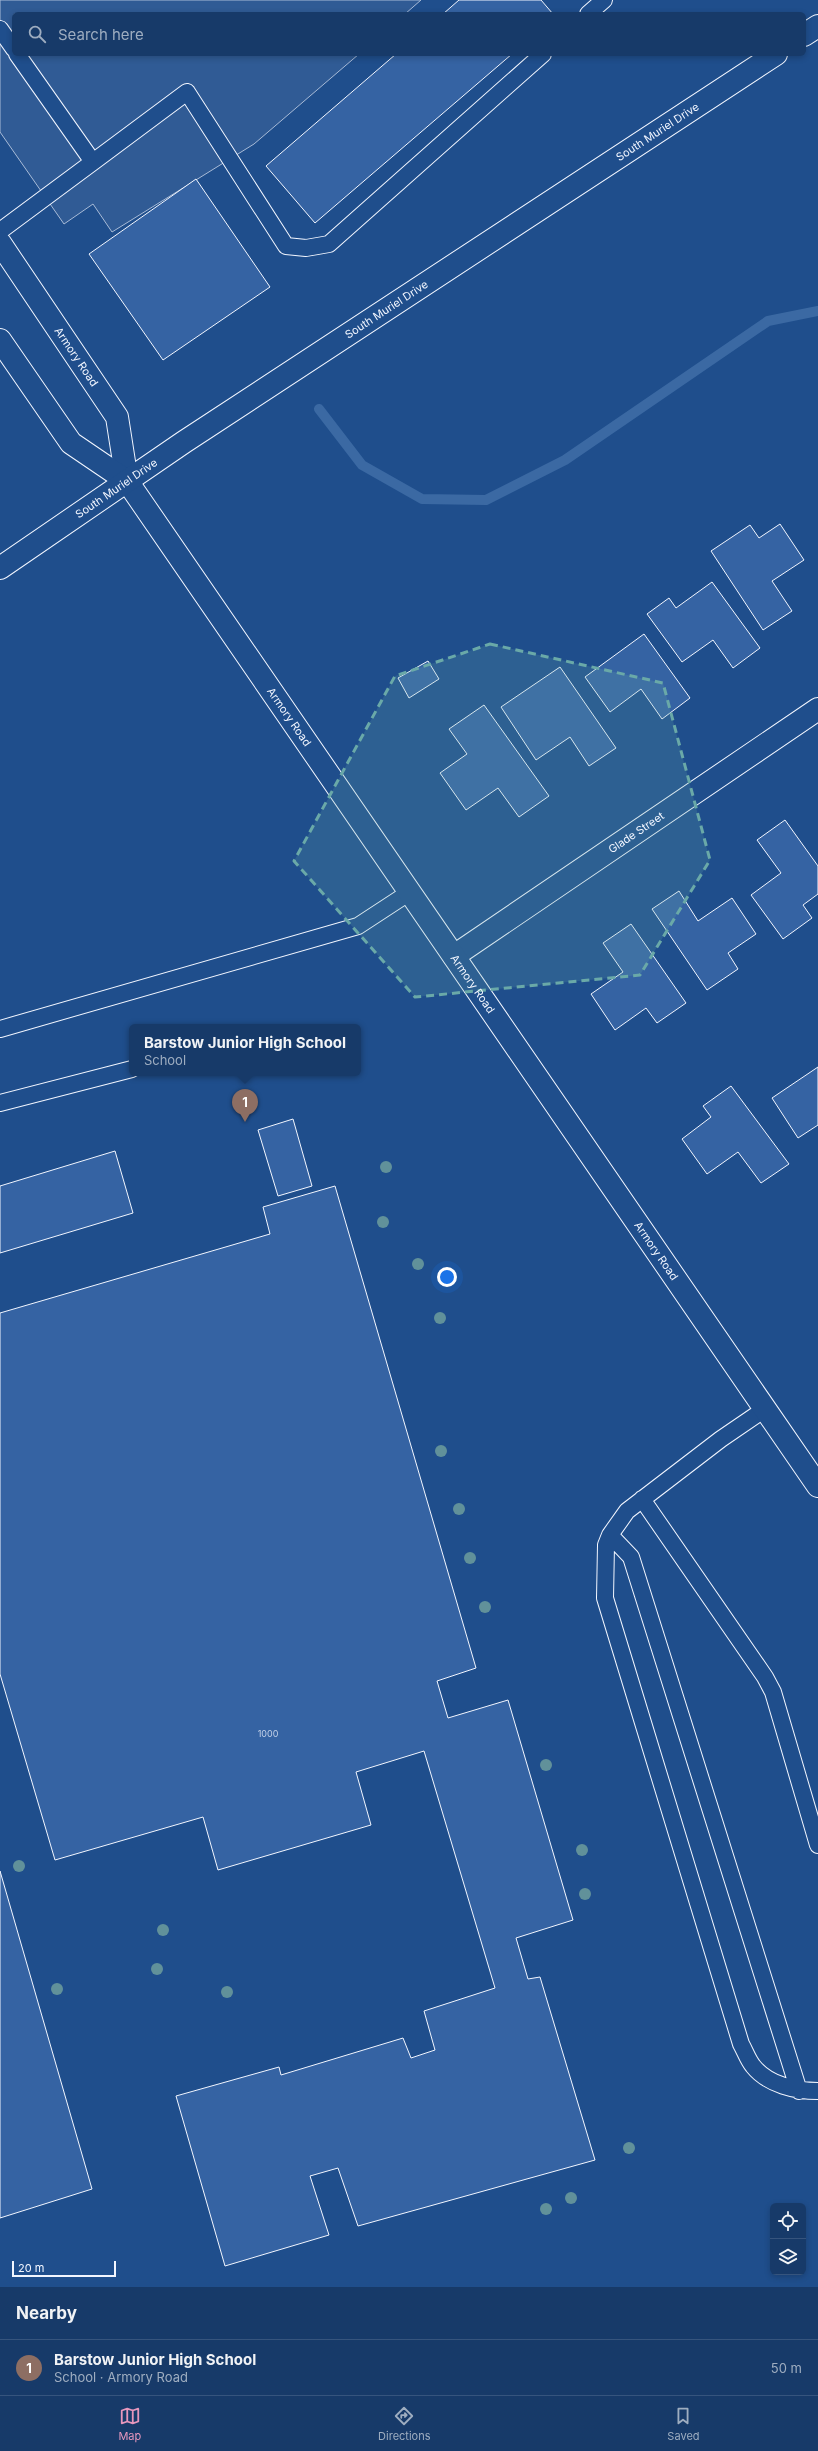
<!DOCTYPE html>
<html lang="en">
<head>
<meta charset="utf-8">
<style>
	body { margin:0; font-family:Inter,sans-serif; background:#20416f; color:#f1f3f6 }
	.controls { position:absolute; right:12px; bottom:12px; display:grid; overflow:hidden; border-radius:6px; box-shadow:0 2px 6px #0003 }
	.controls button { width:36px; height:36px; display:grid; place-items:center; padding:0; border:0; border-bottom:1px solid #36547d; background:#173a69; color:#f1f3f6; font:20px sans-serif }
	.scale { position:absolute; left:12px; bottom:10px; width:104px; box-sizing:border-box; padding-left:4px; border:2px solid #f2f6ff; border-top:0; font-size:11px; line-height:14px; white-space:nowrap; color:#f2f6ff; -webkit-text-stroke:3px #1f4e8c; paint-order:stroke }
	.you { position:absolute; left:447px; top:1277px; width:14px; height:14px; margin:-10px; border:3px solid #fff; border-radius:50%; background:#1a73e8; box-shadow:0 0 0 6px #1a73e833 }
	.badge { display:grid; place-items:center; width:26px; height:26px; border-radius:50%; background:#e797bd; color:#fff; font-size:13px; font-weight:700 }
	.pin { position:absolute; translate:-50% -33px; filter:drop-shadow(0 1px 2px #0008) }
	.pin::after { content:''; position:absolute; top:21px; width:14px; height:12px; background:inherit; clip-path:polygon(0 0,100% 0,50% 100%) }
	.popup { position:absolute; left:129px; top:1024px; width:232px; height:52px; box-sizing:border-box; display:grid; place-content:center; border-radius:6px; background:#173a69; filter:drop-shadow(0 1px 3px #0005); font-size:13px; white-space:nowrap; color:#9eadc0 }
	.popup b { font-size:15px; color:#f1f3f6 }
	.popup::after { content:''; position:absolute; left:50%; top:100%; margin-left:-8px; border:8px solid transparent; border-top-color:#173a69 }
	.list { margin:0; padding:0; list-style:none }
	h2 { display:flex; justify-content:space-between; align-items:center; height:52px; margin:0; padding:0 16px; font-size:17px }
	h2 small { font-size:13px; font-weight:400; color:#9eadc0 }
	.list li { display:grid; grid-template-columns:26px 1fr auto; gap:12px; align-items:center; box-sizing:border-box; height:56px; padding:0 16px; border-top:1px solid #36547d }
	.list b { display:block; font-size:15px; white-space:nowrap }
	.list p { margin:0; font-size:13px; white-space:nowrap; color:#9eadc0 }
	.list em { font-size:13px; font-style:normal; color:#9eadc0 }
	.icon { flex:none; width:22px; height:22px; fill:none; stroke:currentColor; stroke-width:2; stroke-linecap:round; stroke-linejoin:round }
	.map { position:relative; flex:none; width:818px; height:2287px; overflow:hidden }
	.search { position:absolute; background:#173a69; box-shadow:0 2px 6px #0003; left:12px; right:12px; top:12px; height:44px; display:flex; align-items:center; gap:10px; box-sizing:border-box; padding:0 14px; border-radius:6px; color:#9eadc0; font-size:15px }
	.sheet { height:108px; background:#173a69 }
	nav { display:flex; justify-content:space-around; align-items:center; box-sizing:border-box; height:56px; border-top:1px solid #36547d; background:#173a69; font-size:11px; color:#9eadc0 }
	nav a { display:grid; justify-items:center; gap:2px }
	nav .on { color:#e797bd }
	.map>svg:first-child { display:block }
</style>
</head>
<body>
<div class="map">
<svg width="818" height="2287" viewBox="0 0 818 2287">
	<rect width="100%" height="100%" fill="#1f4e8c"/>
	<path fill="#305b95" stroke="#a8bbd7" d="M0,0H421L405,14H14V54H359L254,144L112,232L93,204L64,224L0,132Z"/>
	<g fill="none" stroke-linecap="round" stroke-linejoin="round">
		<path stroke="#3b69a3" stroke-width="10" d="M319,409L362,465L422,499L486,500L565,460L768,321L818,311"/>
	</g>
	<path fill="#3563a3" stroke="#f2f6ff" d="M459,0H541L553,14H443Z
		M396,54H512L315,223L266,166Z
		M196,179L270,287L163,360L89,254Z
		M780,524L804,560L772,581L792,611L763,630L711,551L750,525L759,538Z
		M712,582L760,648L733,668L713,640L682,662L647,614L669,598L676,608Z
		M644,634L690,698L662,719L641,689L610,712L585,677Z
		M428,661L439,679L409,698L398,678Z
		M560,667L616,748L589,766L570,737L536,760L501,707Z
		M484,705L549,796L519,817L498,788L466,810L440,773L467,754L449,729Z
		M785,820L818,866V894L803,905L812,918L783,939L751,895L781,873L757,840Z
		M679,891L698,921L732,898L756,934L728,953L738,969L707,990L652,909Z
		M631,924L686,1003L657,1023L646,1008L615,1030L591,994L623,972L603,943Z
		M818,1067V1125L798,1138L772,1098Z
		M731,1086L789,1164L761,1183L738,1152L707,1174L682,1139L711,1117L703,1106Z
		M293,1119L312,1186L278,1196L258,1130Z
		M115,1151L133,1213L0,1253V1186Z
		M335,1186L476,1668L437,1681L448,1718L508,1700L573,1920L516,1938L528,1979L540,1977L595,2160L358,2226L338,2168L310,2176L329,2235L225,2266L176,2096L279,2067L281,2075L403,2038L411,2058L435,2050L424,2011L495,1988L424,1751L356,1772L371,1825L218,1870L203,1817L55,1860L0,1674V1313L270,1234L263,1207Z
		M0,1871L92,2189L0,2218Z"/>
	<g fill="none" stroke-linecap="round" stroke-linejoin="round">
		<g stroke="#f2f6ff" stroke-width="18">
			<path id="lane" d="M588,14L604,0
				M0,29L14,49
				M17,54L93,162L187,92L286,246L306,248L329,244L543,54
				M0,231L93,162
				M0,1029L358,926L410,892
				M0,1103L132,1069
				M765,1409L721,1439L627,1511L610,1535L606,1545L605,1598L741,2044C745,2051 748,2060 753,2066C768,2085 796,2091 818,2091
				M642,1499L765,1677L773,1692L818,1845
				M610,1535L631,1557L799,2091"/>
		</g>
		<g stroke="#f2f6ff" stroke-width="24">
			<g id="street">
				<path id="s1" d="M454,956L818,709"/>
			</g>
		</g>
		<g stroke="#f2f6ff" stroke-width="24">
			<g id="secondary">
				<path d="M804,35L818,26"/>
				<path id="s2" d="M0,243L117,417L127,481"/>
				<path id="s3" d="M0,340L71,443L127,481L818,1486"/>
				<path id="s4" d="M0,568L184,442L776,54"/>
			</g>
		</g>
		<use href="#lane" stroke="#1f4e8c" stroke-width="16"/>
		<use href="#street" stroke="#1f4e8c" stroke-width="22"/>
		<use href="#secondary" stroke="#1f4e8c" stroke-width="22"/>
	</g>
	<g fill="#61919a">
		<circle cx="386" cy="1167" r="6"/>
		<circle cx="383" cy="1222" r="6"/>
		<circle cx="418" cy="1264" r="6"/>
		<circle cx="440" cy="1318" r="6"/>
		<circle cx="441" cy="1451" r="6"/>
		<circle cx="459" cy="1509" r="6"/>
		<circle cx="470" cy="1558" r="6"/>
		<circle cx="485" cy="1607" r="6"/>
		<circle cx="546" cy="1765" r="6"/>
		<circle cx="582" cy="1850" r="6"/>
		<circle cx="19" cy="1866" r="6"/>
		<circle cx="585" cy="1894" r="6"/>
		<circle cx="163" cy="1930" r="6"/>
		<circle cx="157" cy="1969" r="6"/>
		<circle cx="57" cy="1989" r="6"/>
		<circle cx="227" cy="1992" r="6"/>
		<circle cx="629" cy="2148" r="6"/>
		<circle cx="571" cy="2198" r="6"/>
		<circle cx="546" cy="2209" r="6"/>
	</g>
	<path fill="#6aa9a8" fill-opacity="0.2" stroke="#6aa9a8" stroke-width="3" stroke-dasharray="8 5" stroke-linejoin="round" d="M490,644L663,683L710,860L640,975L415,997L294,861L395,676Z"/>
	<g text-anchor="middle" stroke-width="3" stroke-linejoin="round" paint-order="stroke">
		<g font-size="9" fill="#c3d1e8">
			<text x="268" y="1737">1000</text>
		</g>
		<g font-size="11" fill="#f2f6ff" stroke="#1f4e8c">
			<text dy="4" stroke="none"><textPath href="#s4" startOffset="789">South Muriel Drive</textPath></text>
			<text dy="4" stroke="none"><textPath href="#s4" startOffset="465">South Muriel Drive</textPath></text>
			<text dy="4" stroke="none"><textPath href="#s2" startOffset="137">Armory Road</textPath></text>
			<text dy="4" stroke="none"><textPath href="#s4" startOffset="141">South Muriel Drive</textPath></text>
			<text dy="4" stroke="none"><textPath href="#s3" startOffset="479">Armory Road</textPath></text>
			<text dy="4" stroke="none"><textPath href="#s1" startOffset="220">Glade Street</textPath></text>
			<text dy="4" stroke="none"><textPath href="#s3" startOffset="803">Armory Road</textPath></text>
			<text dy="4" stroke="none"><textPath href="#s3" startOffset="1127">Armory Road</textPath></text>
		</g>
	</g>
</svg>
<div class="controls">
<button><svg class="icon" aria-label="locate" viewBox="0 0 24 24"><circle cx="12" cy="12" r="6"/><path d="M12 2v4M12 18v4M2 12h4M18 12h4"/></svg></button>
<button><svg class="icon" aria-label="layers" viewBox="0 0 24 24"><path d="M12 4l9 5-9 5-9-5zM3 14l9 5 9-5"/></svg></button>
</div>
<div class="scale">20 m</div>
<div class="you"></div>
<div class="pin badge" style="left:245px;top:1122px;background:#8d6e63">1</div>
<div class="popup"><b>Barstow Junior High School</b>School</div>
<div class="search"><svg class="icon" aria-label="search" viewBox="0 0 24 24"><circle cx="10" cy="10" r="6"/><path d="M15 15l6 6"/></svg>Search here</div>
</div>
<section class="sheet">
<h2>Nearby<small></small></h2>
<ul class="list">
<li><span class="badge" style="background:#8d6e63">1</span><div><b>Barstow Junior High School</b><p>School · Armory Road</p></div><em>50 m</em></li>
</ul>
</section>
<nav>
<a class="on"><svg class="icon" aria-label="map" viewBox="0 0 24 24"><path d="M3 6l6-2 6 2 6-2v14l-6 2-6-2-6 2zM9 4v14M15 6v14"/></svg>Map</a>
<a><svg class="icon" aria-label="directions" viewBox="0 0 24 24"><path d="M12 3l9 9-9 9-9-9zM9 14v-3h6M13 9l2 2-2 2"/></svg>Directions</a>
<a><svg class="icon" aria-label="saved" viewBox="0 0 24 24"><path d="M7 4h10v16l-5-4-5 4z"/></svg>Saved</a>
</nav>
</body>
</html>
